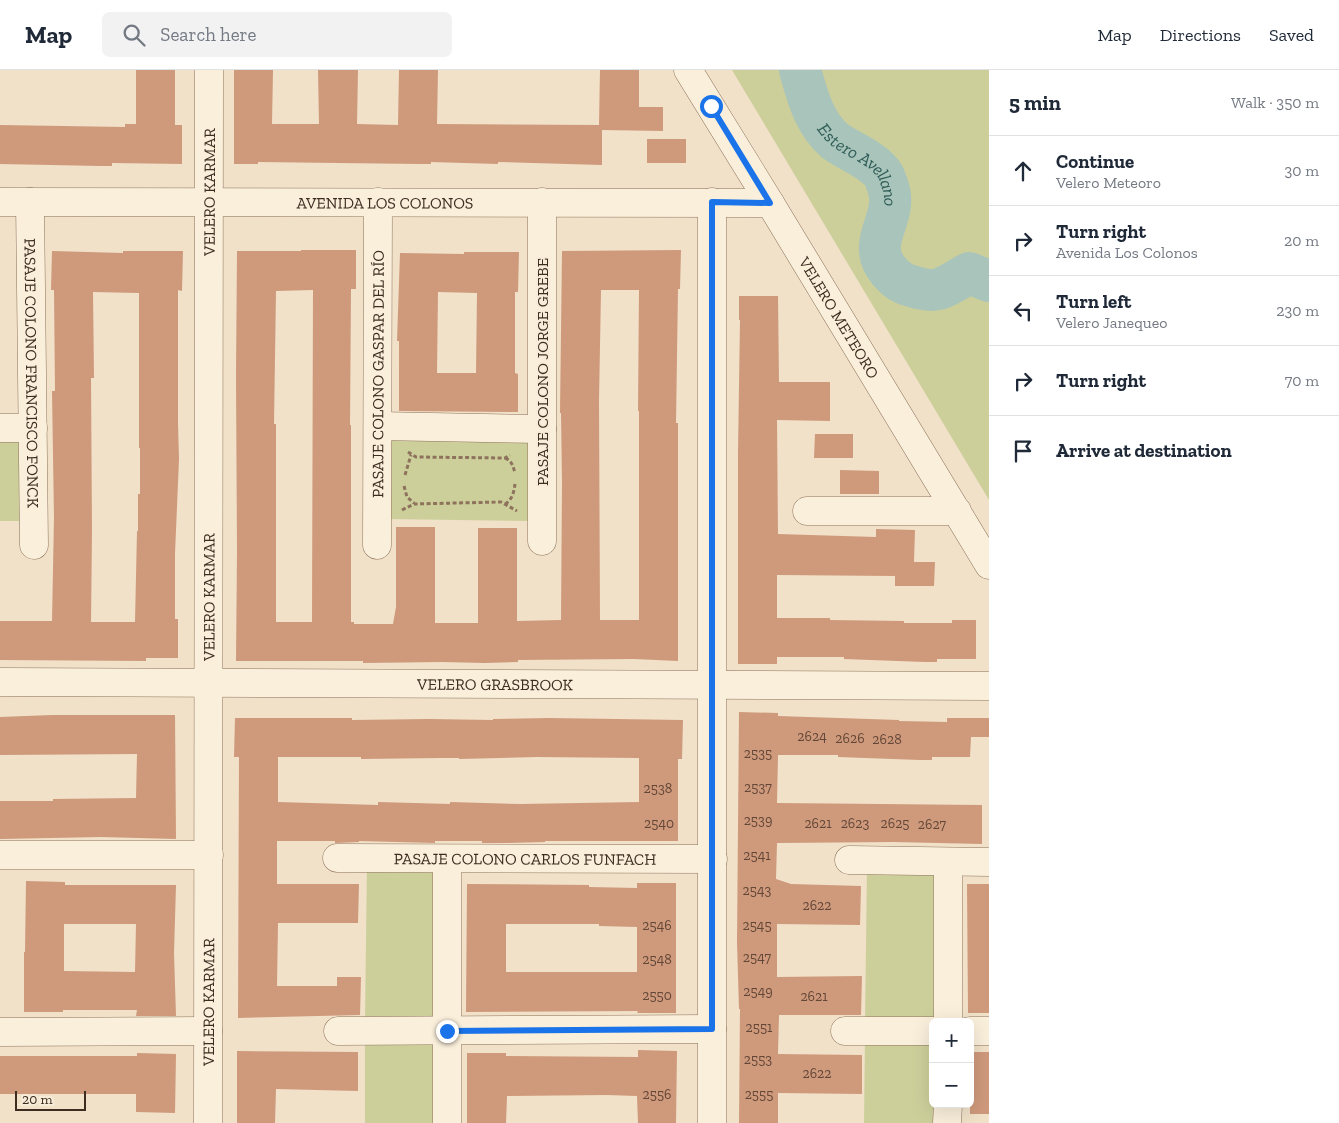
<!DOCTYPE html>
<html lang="en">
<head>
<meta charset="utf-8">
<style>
	body { margin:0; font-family:"Zilla Slab",serif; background:#f2f2f3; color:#1f2937 }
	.controls { position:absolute; right:15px; bottom:15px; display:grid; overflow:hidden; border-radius:8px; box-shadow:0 5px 20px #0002 }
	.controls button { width:45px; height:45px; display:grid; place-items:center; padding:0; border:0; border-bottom:1px solid #e0e1e3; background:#fff; color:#1f2937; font:25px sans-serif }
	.scale { position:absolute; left:15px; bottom:12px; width:71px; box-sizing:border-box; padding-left:5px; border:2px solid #3d2c20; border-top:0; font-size:14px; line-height:18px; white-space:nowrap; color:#3d2c20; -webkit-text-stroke:4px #f7ecd8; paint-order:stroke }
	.stop { position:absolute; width:15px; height:15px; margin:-11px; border:4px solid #1a73e8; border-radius:50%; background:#fff }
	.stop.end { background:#1a73e8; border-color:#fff; box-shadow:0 1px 5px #0008 }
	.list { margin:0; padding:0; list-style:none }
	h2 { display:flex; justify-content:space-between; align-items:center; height:65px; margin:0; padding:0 20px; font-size:21px }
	h2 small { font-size:16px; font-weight:400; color:#747a83 }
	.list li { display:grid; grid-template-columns:32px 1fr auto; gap:15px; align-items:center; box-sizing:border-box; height:70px; padding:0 20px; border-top:1px solid #e0e1e3 }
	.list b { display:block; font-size:19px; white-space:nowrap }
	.list p { margin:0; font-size:16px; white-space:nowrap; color:#747a83 }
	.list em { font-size:16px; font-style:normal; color:#747a83 }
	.icon { flex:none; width:28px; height:28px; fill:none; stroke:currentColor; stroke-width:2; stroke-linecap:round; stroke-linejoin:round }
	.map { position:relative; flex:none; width:989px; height:1053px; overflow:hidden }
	header { display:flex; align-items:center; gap:30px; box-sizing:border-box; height:70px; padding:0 25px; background:#fff; border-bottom:1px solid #e0e1e3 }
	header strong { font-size:24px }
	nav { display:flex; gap:28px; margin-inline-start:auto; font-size:18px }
	.search { width:350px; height:45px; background:#f2f2f3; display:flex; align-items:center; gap:12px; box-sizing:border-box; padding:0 18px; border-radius:8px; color:#747a83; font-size:19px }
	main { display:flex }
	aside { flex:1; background:#fff }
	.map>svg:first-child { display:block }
</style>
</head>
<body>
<header>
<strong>Map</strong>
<div class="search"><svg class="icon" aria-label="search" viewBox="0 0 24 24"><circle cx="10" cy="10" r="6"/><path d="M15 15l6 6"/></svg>Search here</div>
<nav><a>Map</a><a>Directions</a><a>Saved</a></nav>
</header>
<main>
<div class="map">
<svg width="989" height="1053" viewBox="0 0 989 1053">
	<rect width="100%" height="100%" fill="#f0e1c8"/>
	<path fill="#cdcf9b" d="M732,0H989V430Z
		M0,366H13L24,376L25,451H0Z
		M392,366L528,367L535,375L534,451L385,449L386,373Z
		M367,793L435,795L437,943L433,950L365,949Z
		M867,797L935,799L938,947L865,953Z
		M365,965H433L438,1053H365Z
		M933,966V1034H938V1053H864L865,967Z"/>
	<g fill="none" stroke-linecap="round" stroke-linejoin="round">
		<path stroke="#a9c4ba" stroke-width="42" id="s1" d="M800,0C807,25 814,53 835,71C850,82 870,88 882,103C885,106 886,112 888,117C899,148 865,171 888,200C894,207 897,210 905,214C914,217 929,222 939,219C949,216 960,208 969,203L989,211"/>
	</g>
	<path fill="#cf997c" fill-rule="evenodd" d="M136,0H175V55H182V94L112,93V96H101L0,94V55L125,57V54H136Z
		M234,0H273L272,54H319L318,0H358L357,54L398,55L399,0H438L437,54L599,55L600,0H639V37H663V61L602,60V95L498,92V94L431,92V94H419L258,92V94H234Z
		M647,69H686V93H647Z
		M301,180H356V219H351L350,355H351V552H354V554H393L396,537V457H435V553H478V458H517V551L561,550L562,412L561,343H560L562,181L681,180L680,219H678L676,353H678V591L634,589L518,590V592L485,593L442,592L363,593V591H236L237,482L236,306L237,181H301ZM313,220L312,552H276V354H274L276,221ZM601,220H639L638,341H639V550H600L599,331Z
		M52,181L123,183V181H183L182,221L178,220V354L179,389L175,484V549H178V588H146V591L0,590V551H52L54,448L52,321H55L54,220H51ZM93,222L139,223V378H140V424H138V461H137L135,552H91L92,461L91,308H94Z
		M464,182H519L518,222H515V303L518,304V342L399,341V271H397L400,183L464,184ZM438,222L477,223L476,303H437Z
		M739,226H778L779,312H830V351L777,350L778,464L876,467V459L915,460L914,492H935L934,516H895V506L777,505V548H830V550L904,551V553H952V550H976V589H937V592H925L844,589V587H777V594H738V383L740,250H739Z
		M815,364H853V388H814Z
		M840,400L879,401V424H840Z
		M739,642L778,643V646L899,650V651L947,652V648H989V667H971L970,687H932V690H920L838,687V685H778L777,733L982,735V774L894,772L777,773L776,809L791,814L861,816L860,855L777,854V907L862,906L861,945H779L778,984L862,985V1024L778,1023V1053H739L740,939H739L737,872Z
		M52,645H175L176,769L101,767L0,769V731H53V729L136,728L137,684L0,685V647Z
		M235,648H352V650L429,649L493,650V649L549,648L683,650L682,689H678V771H545V772L506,773H482V771H435V773L359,771V772L335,773V771H277V814H359L358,853H278L277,916H337V907H361L360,945L238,948L239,687H234ZM278,687H361V689L440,688H459V689L537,687L639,688V732L521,734L450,732V734L378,732V735L278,732Z
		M26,811L65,812V815H176L174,883L176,946H136L137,940H63V942H24V882H25ZM64,854H136L135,902L64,901Z
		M637,813H676V943H637L638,941L466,942L467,814L589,815V817L637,818ZM506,854H599V856L637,857V902H506Z
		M967,814H989V943H968Z
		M638,980L677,981L676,1053H638L637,1026L607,1025L507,1026L506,1053H467V983H506V986L638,987Z
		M237,981L358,982V1021L276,1019L275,1053H237Z
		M970,982H989V1044H970Z
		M137,983L176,984L175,1043L136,1042V1024H0V986H137Z"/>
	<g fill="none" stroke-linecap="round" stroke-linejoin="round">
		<g stroke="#8d725c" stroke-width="29">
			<g id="minor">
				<path id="s2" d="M688,0L770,133L989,495"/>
				<path id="s3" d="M0,132L770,133"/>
				<path id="s4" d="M30,132L34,475"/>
				<path d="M542,132V471"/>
				<path d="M712,132V1053"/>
				<path d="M378,356L542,359"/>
				<path d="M0,358H33"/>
				<path d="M807,441H957"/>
				<path id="s5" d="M377,475L378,132"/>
				<path id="s6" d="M0,612L989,616"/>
				<path d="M0,785H209"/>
				<path id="s7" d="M337,788L713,789"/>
				<path d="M447,789V1053"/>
				<path d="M849,790L989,792"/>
				<path d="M948,952V792"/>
				<path d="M338,961L712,959"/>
				<path d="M845,961H933"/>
				<path d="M970,961H989"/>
				<path d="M0,962L208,961"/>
				<path id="s8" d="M208,1053L209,0"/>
				<path d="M947,1053L948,1034"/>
			</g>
		</g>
		<path stroke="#8d725c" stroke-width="3" stroke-dasharray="4 2.5" stroke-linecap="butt" d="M408,382L416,387L505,388L510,385
			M505,388C512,391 513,396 515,403
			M405,405L411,385
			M404,416L407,427L414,433
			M505,434C512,430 514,422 515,414
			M402,440L414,434L501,432L517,441"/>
		<use href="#minor" stroke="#faefdb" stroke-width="28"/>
	</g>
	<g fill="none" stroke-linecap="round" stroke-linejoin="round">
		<path stroke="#1a73e8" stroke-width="6" d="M447,961L712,959V132L770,133L711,36"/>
	</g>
	<g text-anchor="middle" stroke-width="4" stroke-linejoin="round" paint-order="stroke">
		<g font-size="14" fill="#624737">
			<text x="812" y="671">2624</text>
			<text x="850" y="673">2626</text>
			<text x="887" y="674">2628</text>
			<text x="758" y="688">2535</text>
			<text x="758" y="722">2537</text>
			<text x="658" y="723">2538</text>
			<text x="758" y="755">2539</text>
			<text x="659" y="758">2540</text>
			<text x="818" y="758">2621</text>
			<text x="855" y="758">2623</text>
			<text x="895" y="758">2625</text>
			<text x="932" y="759">2627</text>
			<text x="757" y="790">2541</text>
			<text x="757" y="825">2543</text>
			<text x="817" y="840">2622</text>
			<text x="657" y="860">2546</text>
			<text x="757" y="860">2545</text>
			<text x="757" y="892">2547</text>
			<text x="657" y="894">2548</text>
			<text x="758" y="926">2549</text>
			<text x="657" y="930">2550</text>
			<text x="814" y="931">2621</text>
			<text x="759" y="962">2551</text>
			<text x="758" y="994">2553</text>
			<text x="817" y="1008">2622</text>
			<text x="657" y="1029">2556</text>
			<text x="759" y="1029">2555</text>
		</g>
		<g font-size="16" fill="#3d2c20" stroke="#f7ecd8">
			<text dy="6" stroke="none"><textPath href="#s8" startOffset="931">VELERO KARMAR</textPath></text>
			<text dy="6" stroke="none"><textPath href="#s3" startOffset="385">AVENIDA LOS COLONOS</textPath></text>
			<text dy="6" stroke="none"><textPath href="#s2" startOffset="290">VELERO METEORO</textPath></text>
			<text transform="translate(542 302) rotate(-90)" y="6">PASAJE COLONO JORGE GREBE</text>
			<text dy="6" stroke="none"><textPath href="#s4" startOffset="171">PASAJE COLONO FRANCISCO FONCK</textPath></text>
			<text dy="6" stroke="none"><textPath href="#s5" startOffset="171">PASAJE COLONO GASPAR DEL RÍO</textPath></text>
			<text dy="6" stroke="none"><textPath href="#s8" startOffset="526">VELERO KARMAR</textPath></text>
			<text dy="6" stroke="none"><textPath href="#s6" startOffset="495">VELERO GRASBROOK</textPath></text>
			<text dy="6" stroke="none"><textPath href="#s7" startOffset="188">PASAJE COLONO CARLOS FUNFACH</textPath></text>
			<text dy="6" stroke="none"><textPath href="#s8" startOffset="121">VELERO KARMAR</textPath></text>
		</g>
		<g font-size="18" font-style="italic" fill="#2f5d57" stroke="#f7ecd8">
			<text dy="6" stroke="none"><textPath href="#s1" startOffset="116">Estero Avellano</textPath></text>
		</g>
	</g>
</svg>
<div class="controls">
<button>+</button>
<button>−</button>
</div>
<div class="scale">20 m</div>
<div class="stop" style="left:711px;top:36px"></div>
<div class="stop end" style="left:447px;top:961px"></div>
</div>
<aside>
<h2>5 min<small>Walk · 350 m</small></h2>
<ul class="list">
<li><svg class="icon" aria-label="ahead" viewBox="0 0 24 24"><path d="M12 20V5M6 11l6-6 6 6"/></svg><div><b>Continue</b><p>Velero Meteoro</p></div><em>30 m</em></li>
<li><svg class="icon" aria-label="right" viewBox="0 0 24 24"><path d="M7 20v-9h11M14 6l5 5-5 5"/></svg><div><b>Turn right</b><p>Avenida Los Colonos</p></div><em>20 m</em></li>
<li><svg class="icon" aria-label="left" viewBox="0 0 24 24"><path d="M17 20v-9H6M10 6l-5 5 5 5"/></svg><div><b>Turn left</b><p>Velero Janequeo</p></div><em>230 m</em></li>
<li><svg class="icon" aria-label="right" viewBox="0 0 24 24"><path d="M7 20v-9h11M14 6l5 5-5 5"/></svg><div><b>Turn right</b></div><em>70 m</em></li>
<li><svg class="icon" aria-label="arrive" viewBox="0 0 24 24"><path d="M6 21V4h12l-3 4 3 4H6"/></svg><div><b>Arrive at destination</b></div></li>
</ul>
</aside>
</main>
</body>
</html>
